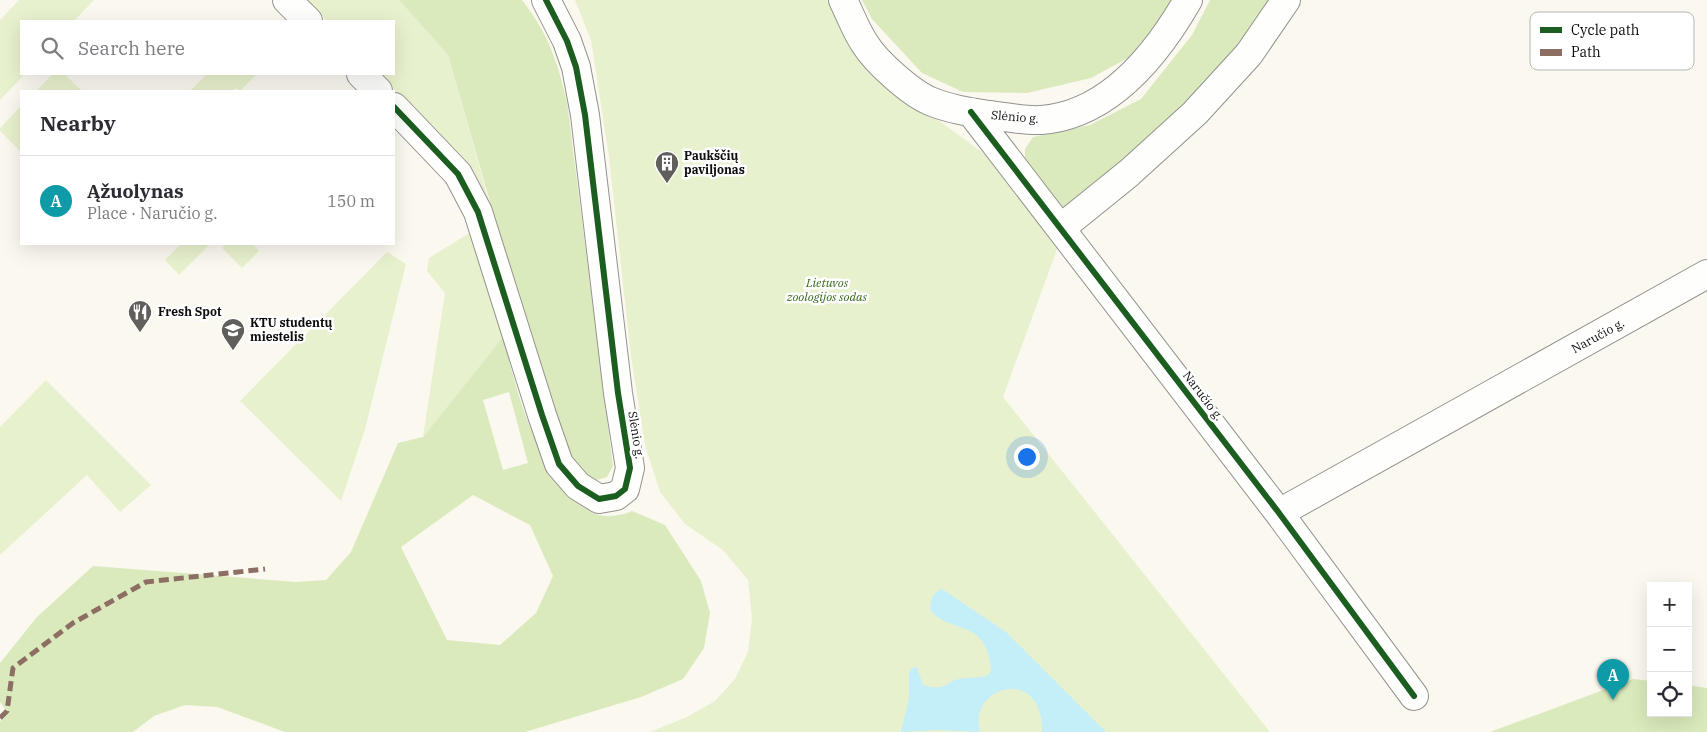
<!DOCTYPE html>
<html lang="en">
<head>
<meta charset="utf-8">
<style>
	body { margin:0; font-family:"IBM Plex Serif",serif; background:#f7f7f7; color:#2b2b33 }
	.controls { position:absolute; right:15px; bottom:15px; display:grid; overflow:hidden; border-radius:0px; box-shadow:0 5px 20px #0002 }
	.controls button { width:45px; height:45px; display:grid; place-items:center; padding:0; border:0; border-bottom:1px solid #e1e1e2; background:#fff; color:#2b2b33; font:25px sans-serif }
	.you { position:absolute; left:1026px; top:456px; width:18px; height:18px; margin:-12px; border:4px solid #fff; border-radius:50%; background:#1a73e8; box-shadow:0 0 0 8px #1a73e833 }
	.badge { display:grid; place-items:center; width:32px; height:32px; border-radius:50%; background:#605f5c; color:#fff; font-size:16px; font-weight:700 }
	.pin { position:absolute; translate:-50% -41px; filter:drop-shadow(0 1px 2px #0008) }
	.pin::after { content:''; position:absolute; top:26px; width:18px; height:15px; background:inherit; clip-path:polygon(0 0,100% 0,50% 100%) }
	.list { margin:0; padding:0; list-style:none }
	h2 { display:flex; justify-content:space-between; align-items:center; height:65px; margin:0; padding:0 20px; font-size:21px }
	h2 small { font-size:16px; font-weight:400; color:#7c7c81 }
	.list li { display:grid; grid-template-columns:32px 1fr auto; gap:15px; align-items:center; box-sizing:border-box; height:90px; padding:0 20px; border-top:1px solid #e1e1e2 }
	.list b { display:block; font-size:19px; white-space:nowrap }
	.list p { margin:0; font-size:16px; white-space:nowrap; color:#7c7c81 }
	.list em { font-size:16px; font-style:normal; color:#7c7c81 }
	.icon { flex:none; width:28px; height:28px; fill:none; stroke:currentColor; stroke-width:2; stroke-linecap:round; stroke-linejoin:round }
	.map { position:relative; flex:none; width:1707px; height:732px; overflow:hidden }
	.search { position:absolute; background:#fff; box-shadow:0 5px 20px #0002; left:20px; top:20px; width:375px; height:55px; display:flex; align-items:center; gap:12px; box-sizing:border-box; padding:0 18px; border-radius:0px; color:#7c7c81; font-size:19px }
	.panel { position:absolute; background:#fff; box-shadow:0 5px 20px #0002; left:20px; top:90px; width:375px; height:155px; border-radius:0px }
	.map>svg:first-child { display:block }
</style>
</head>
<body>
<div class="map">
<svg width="1707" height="732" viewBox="0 0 1707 732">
	<rect width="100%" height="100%" fill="#fbf8f0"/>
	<path fill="#e8f1ce" d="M19,0H94L74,21H21V74H25L0,100V20Z
		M306,0H399L448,55L489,201L472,168L379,74H394V21H327Z
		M575,0H827L851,50L882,83L941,122L998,164L1059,244L1003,397L1270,732H650L687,717L715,701L735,679L748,652L752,619L748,580L723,550L685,524L660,492L645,445L631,356L609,157L591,40Z
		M53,74H64L82,91H36Z
		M207,74H257L240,91L236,88L232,91H190Z
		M21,106V152L0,131V128Z
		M471,232L503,337L423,437L445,293L427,271L429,258Z
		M181,244H210L179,275L165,260Z
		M226,244H253L259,251L242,268L222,248Z
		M387,252L406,264L365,429L341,501L240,401Z
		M46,380L151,485L120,512L87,475L0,555V427Z"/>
	<path fill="#daeabc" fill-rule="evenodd" d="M399,0H522C549,35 557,60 567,102L613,466L607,477L597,480L586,476L572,458L543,387L448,55Z
		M862,0H1174L1150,35L1128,58L1091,78L1027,93L963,92L922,73L872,19Z
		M1210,0H1270L1240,45L1171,122L1062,214L1025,166V149L1033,137L1090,125L1141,99L1192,35Z
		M503,337C518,394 532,458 577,499C582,503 589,512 595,514C608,518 620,516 632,511L665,525L701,581L710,613L704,648L683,679L641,697L525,732H285L217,707L185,705L154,716L133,732H0V722L6,710L0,702V663L37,617L93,566L296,582L326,580L351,552L398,443L423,437ZM509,392L528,463L503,470L483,400ZM473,495L530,525L553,576L536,613L500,645L447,640L401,547Z
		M1633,679L1651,681V713H1688V685L1707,688V732H1490Z"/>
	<path fill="#c4eef8" d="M942,589L1006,632L1106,732H1042C1044,665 967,685 980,732L939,730L901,732L909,699V672L912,668L917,667L923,685C949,693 945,679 966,678C974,677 979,678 987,676L991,671C988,616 947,635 930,609C931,599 932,593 942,589Z"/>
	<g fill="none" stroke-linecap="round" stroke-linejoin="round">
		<g stroke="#94928f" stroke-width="30">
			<path id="street" d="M287,0L308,21
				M843,0C850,14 856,31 865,44C876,62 911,93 930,101C949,109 969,112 989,115C1005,117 1025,121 1041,120C1109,115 1157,54 1188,0
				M361,74L378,91
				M394,107L458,174L478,212L542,415L559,464L578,486L599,499L616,496L625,489L630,468L618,393L585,115L576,67L567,41L546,0
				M971,112L1279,513L1414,696
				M1061,228L1129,173L1195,113L1249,54L1286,0
				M1279,513L1707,274"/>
		</g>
		<use href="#street" stroke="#fefefd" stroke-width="28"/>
		<path stroke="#8d6e63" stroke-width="5" stroke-dasharray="10 5" stroke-linecap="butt" d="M0,718L7,711L13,668L73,623L146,582L265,569"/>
		<g stroke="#fff" stroke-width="9">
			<path id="cycleway" d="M394,107L458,174L478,212L542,415L559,464L578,486L599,499L616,496L625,489L630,468L618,393L585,115L576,67L567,41L546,0
				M971,112L1279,513L1414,696"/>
		</g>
		<use href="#cycleway" stroke="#1b5e20" stroke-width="6"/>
	</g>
	<defs>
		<g id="building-pin" transform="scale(1.25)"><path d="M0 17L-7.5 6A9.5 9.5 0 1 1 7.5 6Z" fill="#605f5c" stroke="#fff"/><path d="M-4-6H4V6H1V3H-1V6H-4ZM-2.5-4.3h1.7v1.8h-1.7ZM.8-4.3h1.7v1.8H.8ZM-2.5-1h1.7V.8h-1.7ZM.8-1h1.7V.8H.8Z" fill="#fff"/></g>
		<g id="restaurant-pin" transform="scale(1.25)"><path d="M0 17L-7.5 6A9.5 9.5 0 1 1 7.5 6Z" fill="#605f5c" stroke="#fff"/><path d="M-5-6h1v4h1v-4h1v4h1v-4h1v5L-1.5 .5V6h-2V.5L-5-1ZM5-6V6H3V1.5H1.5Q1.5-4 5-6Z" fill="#fff"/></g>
		<g id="university-pin" transform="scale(1.25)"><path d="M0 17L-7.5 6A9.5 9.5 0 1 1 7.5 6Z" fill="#605f5c" stroke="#fff"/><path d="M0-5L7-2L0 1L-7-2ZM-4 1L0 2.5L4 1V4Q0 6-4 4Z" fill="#fff"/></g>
	</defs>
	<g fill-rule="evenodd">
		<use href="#building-pin" x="667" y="163"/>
		<use href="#restaurant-pin" x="140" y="312"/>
		<use href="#university-pin" x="233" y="330"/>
	</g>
	<g text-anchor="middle" stroke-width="5" stroke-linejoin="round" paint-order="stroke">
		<g font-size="12" fill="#0c0c0c" stroke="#fff">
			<text transform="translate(1015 117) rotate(5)" y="4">Slėnio g.</text>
			<text transform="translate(1598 336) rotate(-29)" y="4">Naručio g.</text>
			<text transform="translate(1203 396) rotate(53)" y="4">Naručio g.</text>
			<text transform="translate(636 435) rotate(81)" y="4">Slėnio g.</text>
		</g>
		<g font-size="12" font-weight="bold" fill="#0c0c0c" stroke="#fff" text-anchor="start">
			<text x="684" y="160">Paukščių<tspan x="684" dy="14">paviljonas</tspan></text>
			<text x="158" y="316">Fresh Spot</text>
			<text x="250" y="327">KTU studentų<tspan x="250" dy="14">miestelis</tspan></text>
		</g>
		<g font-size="12" font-style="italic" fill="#346918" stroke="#fff">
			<text x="827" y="287">Lietuvos<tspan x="827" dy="14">zoologijos sodas</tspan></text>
		</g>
	</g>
	<rect x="1530" y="12" width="164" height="58" rx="8" fill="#fff" stroke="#b6b6b6" stroke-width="1"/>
	<rect x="1540" y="27" width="22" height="6" fill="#1b5e20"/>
	<rect x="1540" y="49" width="22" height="7" fill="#8d6e63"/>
	<g font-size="14" fill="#0c0c0c">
		<text x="1571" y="35">Cycle path</text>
		<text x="1571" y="57">Path</text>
	</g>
</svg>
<div class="controls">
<button>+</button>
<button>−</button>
<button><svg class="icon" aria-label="locate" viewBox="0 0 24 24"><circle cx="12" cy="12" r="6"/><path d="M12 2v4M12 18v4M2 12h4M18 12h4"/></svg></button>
</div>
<div class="you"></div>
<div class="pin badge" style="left:1613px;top:700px;background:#0f9aa8">A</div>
<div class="search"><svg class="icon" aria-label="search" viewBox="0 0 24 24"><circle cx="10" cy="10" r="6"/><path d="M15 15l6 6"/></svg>Search here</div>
<section class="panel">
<h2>Nearby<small></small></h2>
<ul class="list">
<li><span class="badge" style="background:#0f9aa8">A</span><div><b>Ąžuolynas</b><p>Place · Naručio g.</p></div><em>150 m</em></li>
</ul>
</section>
</div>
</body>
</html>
